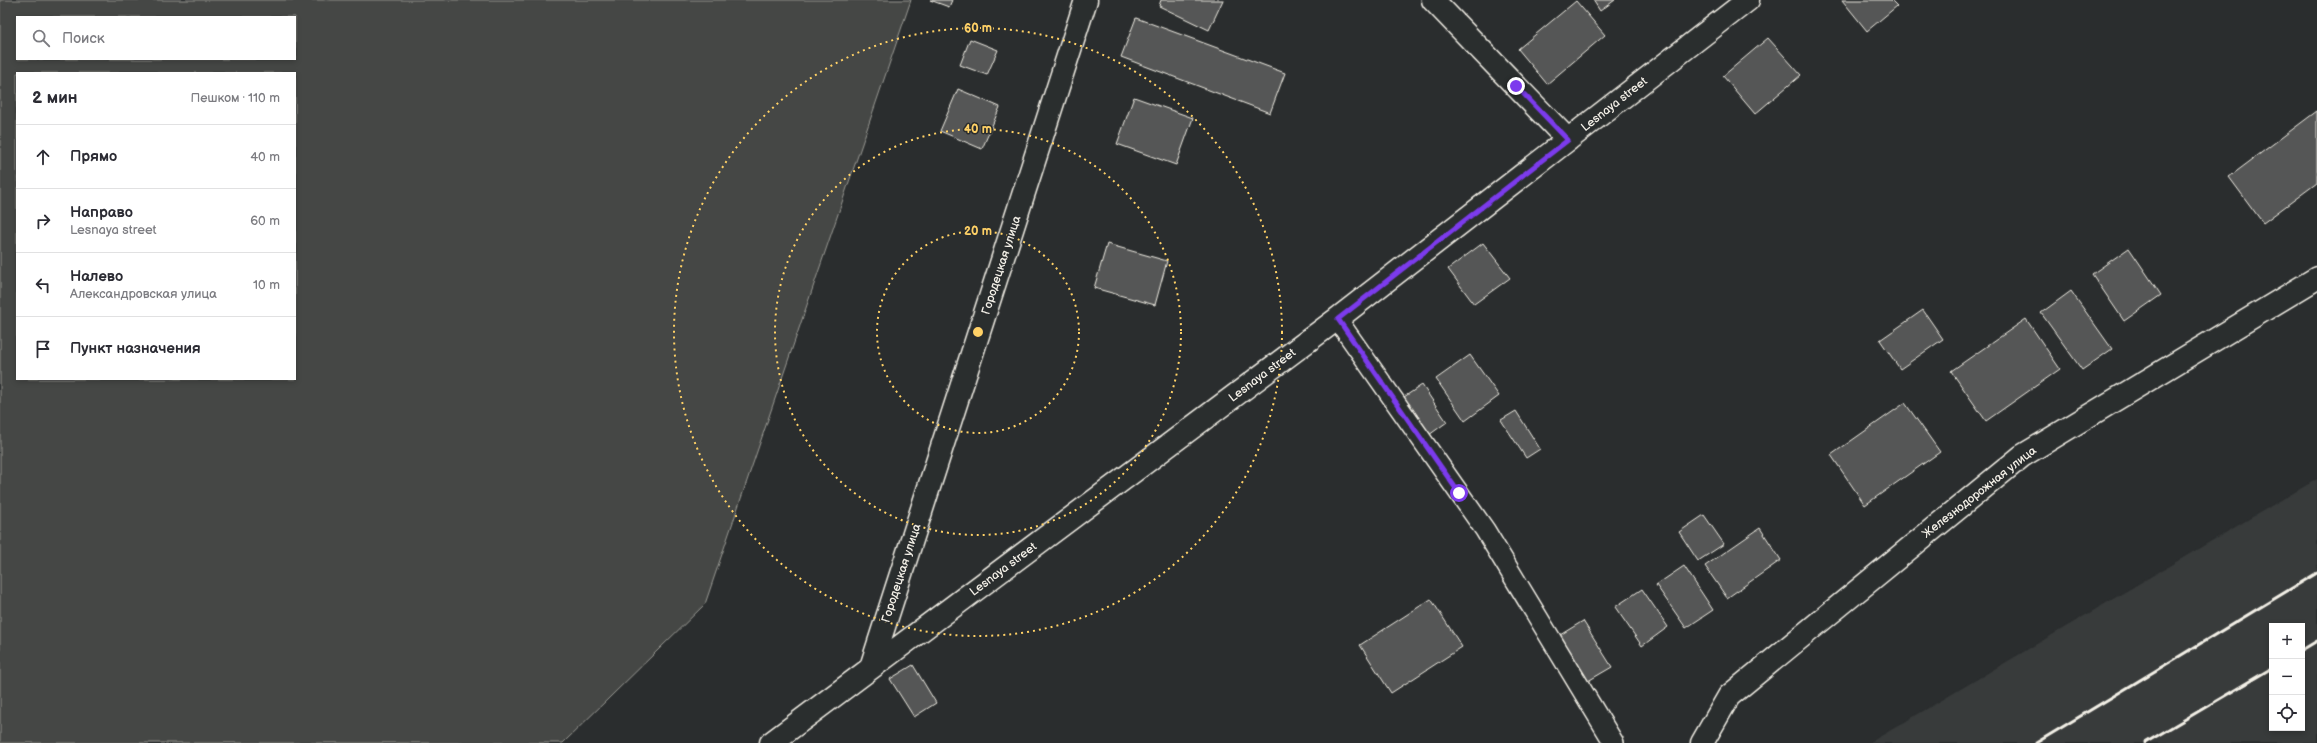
<!DOCTYPE html>
<html lang="ru">
<head>
<meta charset="utf-8">
<style>
	body { margin:0; font-family:"Balsamiq Sans",sans-serif; background:#f7f7f7; color:#2b2b33 }
	.controls { position:absolute; right:12px; bottom:12px; display:grid; overflow:hidden; border-radius:0px; box-shadow:0 2px 6px #0003 }
	.controls button { width:36px; height:36px; display:grid; place-items:center; padding:0; border:0; border-bottom:1px solid #e1e1e2; background:#fff; color:#2b2b33; font:20px sans-serif }
	.stop { position:absolute; width:12px; height:12px; margin:-9px; border:3px solid #7c3aed; border-radius:50%; background:#fff }
	.stop.end { background:#7c3aed; border-color:#fff; box-shadow:0 1px 4px #0008 }
	.list { margin:0; padding:0; list-style:none }
	h2 { display:flex; justify-content:space-between; align-items:center; height:52px; margin:0; padding:0 16px; font-size:17px }
	h2 small { font-size:13px; font-weight:400; color:#7c7c81 }
	.list li { display:grid; grid-template-columns:26px 1fr auto; gap:12px; align-items:center; box-sizing:border-box; height:64px; padding:0 16px; border-top:1px solid #e1e1e2 }
	.list b { display:block; font-size:15px; white-space:nowrap }
	.list p { margin:0; font-size:13px; white-space:nowrap; color:#7c7c81 }
	.list em { font-size:13px; font-style:normal; color:#7c7c81 }
	.icon { flex:none; width:22px; height:22px; fill:none; stroke:currentColor; stroke-width:2; stroke-linecap:round; stroke-linejoin:round }
	.map { position:relative; flex:none; width:2317px; height:743px; overflow:hidden }
	.search { position:absolute; background:#fff; box-shadow:0 2px 6px #0003; left:16px; top:16px; width:280px; height:44px; display:flex; align-items:center; gap:10px; box-sizing:border-box; padding:0 14px; border-radius:0px; color:#7c7c81; font-size:15px }
	.panel { position:absolute; background:#fff; box-shadow:0 2px 6px #0003; left:16px; top:72px; width:280px; height:308px; border-radius:0px }
	.map>svg:first-child { display:block }
</style>
</head>
<body>
<div class="map">
<svg width="2317" height="743" viewBox="0 0 2317 743">
	<rect width="100%" height="100%" fill="#2a2d2e"/>
	<filter id="ink" filterUnits="userSpaceOnUse"><feTurbulence type="fractalNoise" baseFrequency=".025" numOctaves="2"/><feDisplacementMap in="SourceGraphic" scale="8" xChannelSelector="R" yChannelSelector="G"/><feConvolveMatrix kernelMatrix="1 2 1 2 8 2 1 2 1" color-interpolation-filters="sRGB"/></filter>
	<g filter="url(#ink)">
		<path fill="#373a3a" fill-rule="evenodd" d="M2317,479V743H1869L2135,586ZM2272,626H2302V728H2272Z"/>
		<path fill="#444645" stroke="#9c9c96" fill-rule="evenodd" d="M0,0H911L705,604L563,743H0ZM17,17H295V59H17ZM17,73H295V379H17Z"/>
		<path fill="#555756" stroke="#f4f1e8" d="M930,0H952L949,7Z
			M1161,0H1223L1209,30L1159,6Z
			M1593,0H1615L1600,11Z
			M1842,0H1891L1897,6L1867,31Z
			M1576,1L1605,35L1547,84L1518,49Z
			M1136,18L1285,73L1270,113L1121,57Z
			M1768,38L1801,75L1755,114L1723,76Z
			M970,39L998,50L987,75L960,65Z
			M958,89L1000,107L982,149L940,131Z
			M1134,97L1193,118L1176,165L1117,144Z
			M2317,111V183L2263,223L2229,177Z
			M1483,243L1510,278L1474,304L1448,269Z
			M1107,244L1167,261L1155,305L1094,288Z
			M2129,248L2161,295L2124,321L2092,274Z
			M2071,291L2112,349L2082,370L2041,313Z
			M1923,310L1943,339L1900,369L1880,340Z
			M2026,319L2060,369L1986,421L1951,371Z
			M1470,355L1499,396L1465,421L1436,379Z
			M1422,385L1447,422L1429,435L1404,397Z
			M1905,403L1940,452L1865,505L1831,455Z
			M1516,411L1540,449L1526,458L1501,420Z
			M1704,515L1724,544L1698,561L1679,532Z
			M1760,528L1781,560L1727,598L1705,566Z
			M1684,566L1713,610L1686,628L1656,585Z
			M1642,589L1668,627L1642,646L1615,607Z
			M1431,599L1462,647L1391,693L1360,645Z
			M1583,621L1612,667L1588,681L1560,635Z
			M913,665L936,703L914,717L890,679Z"/>
		<g fill="none" stroke-linecap="round" stroke-linejoin="round">
			<g stroke="#f4f1e8" stroke-width="22">
				<path id="lane" d="M1337,319L1485,530L1614,743"/>
			</g>
			<g stroke="#f4f1e8" stroke-width="25">
				<path id="street" d="M1433,0L1568,140
					M871,667L1086,0
					M771,743L1337,319L1748,0
					M1702,743L1729,696L2022,456L2317,278"/>
			</g>
			<use href="#lane" stroke="#2a2d2e" stroke-width="19"/>
			<use href="#street" stroke="#2a2d2e" stroke-width="22"/>
			<path stroke="#f4f1e8" stroke-width="3" d="M2302,650L2317,641
				M2036,743L2317,573
				M2145,743L2272,668"/>
		</g>
	</g>
	<g fill="none" stroke-linecap="round" stroke-linejoin="round" filter="url(#ink)">
		<path stroke="#7c3aed" stroke-width="5" d="M1459,493L1338,319L1568,140L1516,86"/>
	</g>
	<g fill="none" stroke="#ffd166" stroke-width="2" stroke-dasharray="2 4">
		<circle cx="978" cy="332" r="101"/>
		<circle cx="978" cy="332" r="203"/>
		<circle cx="978" cy="332" r="304"/>
	</g>
	<g text-anchor="middle" stroke-width="3" stroke-linejoin="round" paint-order="stroke">
		<g font-size="12" fill="#f4f1e8" stroke="#2a2d2e">
			<text transform="translate(1614 104) rotate(-38)" y="4">Lesnaya street</text>
			<text transform="translate(1001 265) rotate(-72)" y="4">Городецкая улица</text>
			<text transform="translate(1262 375) rotate(-37)" y="4">Lesnaya street</text>
			<text transform="translate(1979 492) rotate(-38)" y="4">Железнодорожная улица</text>
			<text transform="translate(1003 569) rotate(-37)" y="4">Lesnaya street</text>
			<text transform="translate(901 573) rotate(-72)" y="4">Городецкая улица</text>
		</g>
	</g>
	<circle cx="978" cy="332" r="6" fill="#ffd166" stroke="#2a2d2e" stroke-width="2"/>
	<g font-size="12" text-anchor="middle" font-weight="bold" fill="#ffd166" stroke="#2a2d2e" stroke-width="3" stroke-linejoin="round" paint-order="stroke">
		<text x="978" y="32">60 m</text>
		<text x="978" y="133">40 m</text>
		<text x="978" y="235">20 m</text>
	</g>
</svg>
<div class="controls">
<button>+</button>
<button>−</button>
<button><svg class="icon" aria-label="locate" viewBox="0 0 24 24"><circle cx="12" cy="12" r="6"/><path d="M12 2v4M12 18v4M2 12h4M18 12h4"/></svg></button>
</div>
<div class="stop" style="left:1459px;top:493px"></div>
<div class="stop end" style="left:1516px;top:86px"></div>
<div class="search"><svg class="icon" aria-label="search" viewBox="0 0 24 24"><circle cx="10" cy="10" r="6"/><path d="M15 15l6 6"/></svg>Поиск</div>
<section class="panel">
<h2>2 мин<small>Пешком · 110 m</small></h2>
<ul class="list">
<li><svg class="icon" aria-label="ahead" viewBox="0 0 24 24"><path d="M12 20V5M6 11l6-6 6 6"/></svg><div><b>Прямо</b></div><em>40 m</em></li>
<li><svg class="icon" aria-label="right" viewBox="0 0 24 24"><path d="M7 20v-9h11M14 6l5 5-5 5"/></svg><div><b>Направо</b><p>Lesnaya street</p></div><em>60 m</em></li>
<li><svg class="icon" aria-label="left" viewBox="0 0 24 24"><path d="M17 20v-9H6M10 6l-5 5 5 5"/></svg><div><b>Налево</b><p>Александровская улица</p></div><em>10 m</em></li>
<li><svg class="icon" aria-label="arrive" viewBox="0 0 24 24"><path d="M6 21V4h12l-3 4 3 4H6"/></svg><div><b>Пункт назначения</b></div></li>
</ul>
</section>
</div>
</body>
</html>
